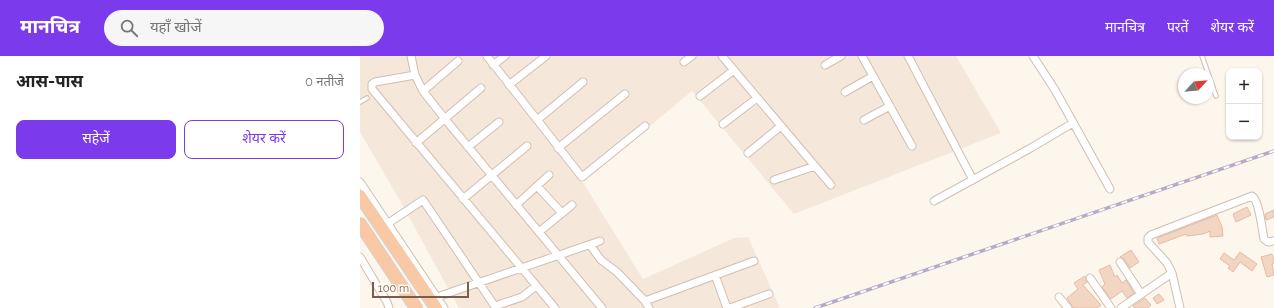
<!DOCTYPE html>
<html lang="hi">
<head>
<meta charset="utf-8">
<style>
	body { margin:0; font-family:Raleway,"Noto Sans Devanagari",sans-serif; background:#f6f6f6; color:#222 }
	.controls { position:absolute; right:12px; top:12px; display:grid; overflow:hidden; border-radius:8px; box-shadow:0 1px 3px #0004 }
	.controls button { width:36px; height:36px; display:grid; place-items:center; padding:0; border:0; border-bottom:1px solid #e0e0e0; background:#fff; color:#222; font:20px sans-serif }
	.compass { position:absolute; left:818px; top:12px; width:36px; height:36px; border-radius:50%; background:#fff; box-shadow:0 1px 3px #0004; rotate:64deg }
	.scale { position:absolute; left:12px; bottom:10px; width:97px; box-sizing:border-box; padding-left:4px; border:2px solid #7a5c4d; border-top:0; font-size:11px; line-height:14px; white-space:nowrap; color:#7a5c4d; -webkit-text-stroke:3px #fffaf3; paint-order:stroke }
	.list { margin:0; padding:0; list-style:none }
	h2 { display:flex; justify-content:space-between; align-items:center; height:52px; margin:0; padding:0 16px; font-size:17px }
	h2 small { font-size:13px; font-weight:400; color:#767676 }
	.actions { display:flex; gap:8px; padding:12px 16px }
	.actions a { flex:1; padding:9px 0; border:1px solid #7c3aed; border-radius:8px; text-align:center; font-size:14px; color:#7c3aed }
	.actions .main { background:#7c3aed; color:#fff }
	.icon { flex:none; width:22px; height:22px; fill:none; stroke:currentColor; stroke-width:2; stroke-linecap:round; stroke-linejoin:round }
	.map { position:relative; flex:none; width:914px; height:252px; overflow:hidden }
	header { display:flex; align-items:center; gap:24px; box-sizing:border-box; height:56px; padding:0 20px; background:#7c3aed; color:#fff }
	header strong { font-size:19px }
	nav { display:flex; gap:22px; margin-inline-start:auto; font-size:14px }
	.search { width:280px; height:36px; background:#f6f6f6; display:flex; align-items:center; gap:10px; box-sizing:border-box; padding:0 14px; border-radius:22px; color:#767676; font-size:15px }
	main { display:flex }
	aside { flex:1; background:#fff }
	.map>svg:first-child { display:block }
</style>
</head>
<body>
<header>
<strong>मानचित्र</strong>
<div class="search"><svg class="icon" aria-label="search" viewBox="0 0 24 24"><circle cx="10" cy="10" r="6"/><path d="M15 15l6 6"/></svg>यहाँ खोजें</div>
<nav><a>मानचित्र</a><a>परतें</a><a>शेयर करें</a></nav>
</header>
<main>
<aside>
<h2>आस-पास<small>0 नतीजे</small></h2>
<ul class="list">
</ul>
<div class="actions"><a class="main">सहेजें</a><a>शेयर करें</a></div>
</aside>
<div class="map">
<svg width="914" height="252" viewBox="0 0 914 252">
	<rect width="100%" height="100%" fill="#fdf6ec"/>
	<path fill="#f5e8da" d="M0,0H596L641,77L434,158L332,35L289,71L222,125L283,223L374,182L388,181L420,252H99L39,143L0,76Z"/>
	<path fill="#f3d5c3" stroke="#e6bba3" d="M887,151L891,159L876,166L873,158Z
		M914,154V161L906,164L905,158Z
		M857,159L862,171L863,180L850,181V175L843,178L827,180L826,178L799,188L797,182Z
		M771,194L779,206L770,212L764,203L760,201Z
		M880,196L897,208L892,215L880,206L873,216L868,212L870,210L860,203L864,197L874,204Z
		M912,198L914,205V207L912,208L914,219L907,221L901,201Z
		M750,209L755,221L757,219L762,227L766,224L774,237L767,242L762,235L751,243L742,231L745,228L739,214Z
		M725,220L727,226L723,229L741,249L737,252H713L707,242L718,233L714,227Z
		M799,238L804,244L797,248L793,242Z
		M785,242L791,249L788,252H775L773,250Z"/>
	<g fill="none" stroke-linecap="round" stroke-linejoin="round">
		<g stroke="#d1beb0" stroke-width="5.5">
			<path id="service" d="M842,0L856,40
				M0,46L7,42"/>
		</g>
		<g stroke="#d1beb0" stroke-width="9">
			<path id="minor" d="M51,0L55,19L63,35L85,63L242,252
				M127,0L222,121L285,70
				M362,0L471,129
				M502,0L552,90
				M548,0L613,124
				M673,0L695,34L750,133
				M324,6L332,0
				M133,9L145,0
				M465,9L481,0
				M55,19L15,26L12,28V33L195,252
				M149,29L186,0
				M63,35L98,5
				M485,36L513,20
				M340,40L374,14
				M177,64L223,26
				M504,64L530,50
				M363,68L397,42
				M56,87L121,32
				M108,91L139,66
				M198,92L265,38
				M388,97L421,70
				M414,124L455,110
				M0,126L84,252
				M177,130L202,157
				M103,143L167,90
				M574,145L669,93L713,67
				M156,149L189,119
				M27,168L63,144L136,252
				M179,176L212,149
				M230,189L241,204L257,216L285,245L289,252
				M0,201L27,246L29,252
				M760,206L781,238
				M355,219L367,252
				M730,222L751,252
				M77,241L240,185
				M699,241L708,252
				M285,245L394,205
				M135,250L162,241L176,230
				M370,252L409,238
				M761,252L812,217
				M820,252L812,217L807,207L788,186V182L791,179L892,140C899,144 902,173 904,183L908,186L914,185"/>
		</g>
		<g stroke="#dad1cd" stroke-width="14">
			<path id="trunk" d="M0,140L76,252
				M0,168L56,252"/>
		</g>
		<use href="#service" stroke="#fff" stroke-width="3.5"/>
		<use href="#minor" stroke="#fff" stroke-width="7"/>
		<use href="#trunk" stroke="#f9c8a4" stroke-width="12"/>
		<g stroke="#b9a8c9" stroke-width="3.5">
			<path id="rail" d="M455,252L914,95"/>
		</g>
		<use href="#rail" stroke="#fffaf3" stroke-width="2" stroke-dasharray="6" stroke-linecap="butt"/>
	</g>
</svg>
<div class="controls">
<button>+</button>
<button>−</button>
</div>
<svg class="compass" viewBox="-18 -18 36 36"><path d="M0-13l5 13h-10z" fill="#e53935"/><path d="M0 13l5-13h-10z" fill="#767676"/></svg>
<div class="scale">100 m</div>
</div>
</main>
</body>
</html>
